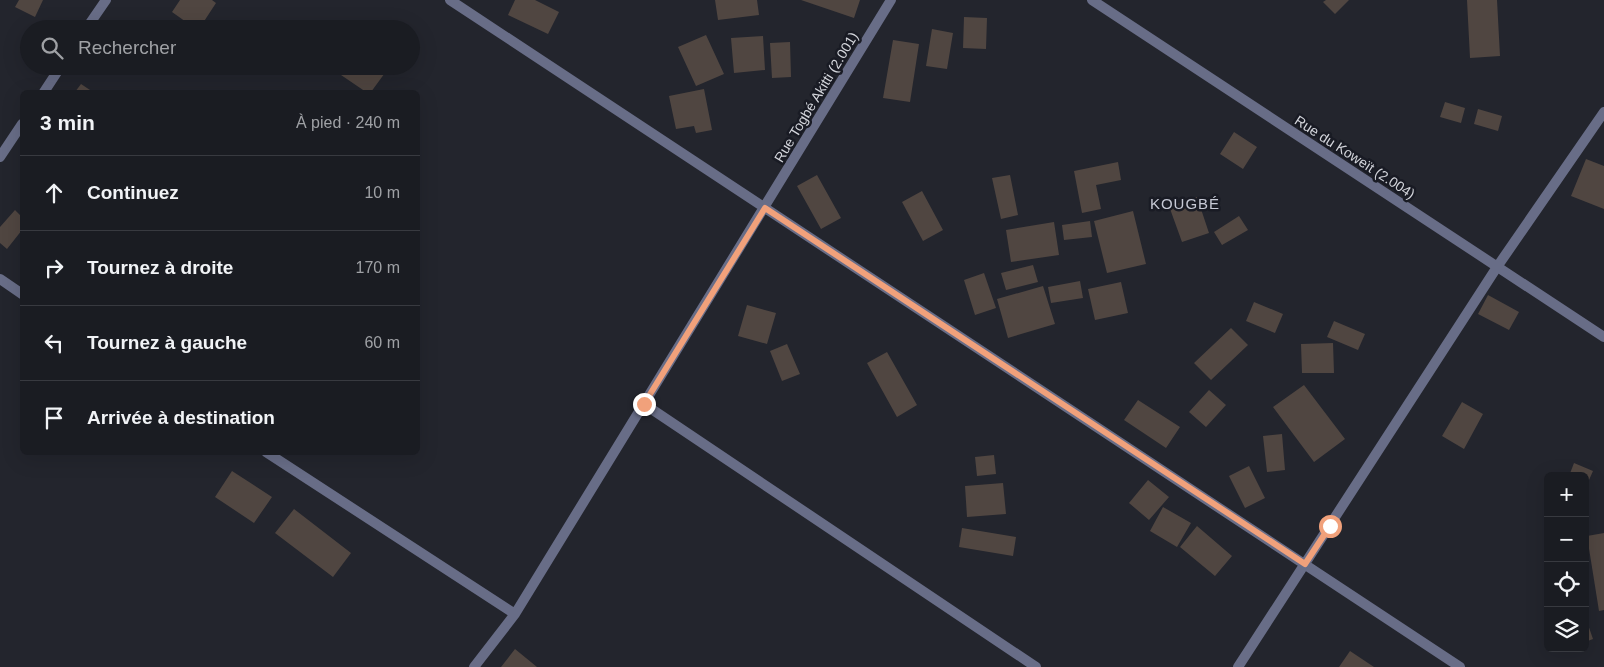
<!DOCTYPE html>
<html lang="fr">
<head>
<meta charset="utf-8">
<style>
	body { margin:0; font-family:Arial,sans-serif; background:#27292f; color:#f1f3f6 }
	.controls { position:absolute; right:15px; bottom:15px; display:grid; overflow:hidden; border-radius:8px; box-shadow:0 5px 20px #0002 }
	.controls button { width:45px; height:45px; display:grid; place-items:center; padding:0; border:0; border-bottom:1px solid #383a40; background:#1a1c22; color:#f1f3f6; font:25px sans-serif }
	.stop { position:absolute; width:15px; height:15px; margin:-11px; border:4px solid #f1a17b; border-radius:50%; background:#fff }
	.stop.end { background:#f1a17b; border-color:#fff; box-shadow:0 1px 5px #0008 }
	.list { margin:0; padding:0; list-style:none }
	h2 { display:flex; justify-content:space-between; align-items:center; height:65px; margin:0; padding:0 20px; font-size:21px }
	h2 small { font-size:16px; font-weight:400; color:#9fa1a5 }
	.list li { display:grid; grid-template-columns:32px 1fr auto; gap:15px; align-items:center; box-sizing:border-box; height:75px; padding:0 20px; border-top:1px solid #383a40 }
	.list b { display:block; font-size:19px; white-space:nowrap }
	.list em { font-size:16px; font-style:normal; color:#9fa1a5 }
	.icon { flex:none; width:28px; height:28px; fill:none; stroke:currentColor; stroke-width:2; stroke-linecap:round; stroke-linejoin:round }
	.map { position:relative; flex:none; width:1604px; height:667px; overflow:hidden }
	.search { position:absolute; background:#1a1c22; box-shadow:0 5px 20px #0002; left:20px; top:20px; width:400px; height:55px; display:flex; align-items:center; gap:12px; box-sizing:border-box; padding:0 18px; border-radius:28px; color:#9fa1a5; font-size:19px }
	.panel { position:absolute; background:#1a1c22; box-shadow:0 5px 20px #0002; left:20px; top:90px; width:400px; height:365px; border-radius:8px }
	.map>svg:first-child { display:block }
</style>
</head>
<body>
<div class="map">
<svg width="1604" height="667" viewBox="0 0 1604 667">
	<rect width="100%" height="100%" fill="#23252d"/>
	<path fill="#504641" d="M19,0H43L35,17L15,7Z
		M180,0H212L216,3L199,29H196L172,12Z
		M515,0H535L559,12L548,34L508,15Z
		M715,0H757L759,15L718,20Z
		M801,0H860L854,18Z
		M1326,0H1349L1335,14L1323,2Z
		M1467,0H1497L1500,56L1470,58Z
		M964,17L987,18L986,49L963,48Z
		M932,29L953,33L947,69L926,66Z
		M706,35L724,74L696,86L678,47Z
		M763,36L765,70L734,73L731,38Z
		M893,40L919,44L910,102L883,98Z
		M790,42L791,77L772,78L770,43Z
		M257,66H271L267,72Z
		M347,66H390L371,92H366L341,75Z
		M81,84L93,92H75Z
		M704,89L712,130L696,133L694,126L676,129L669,96Z
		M1445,102L1465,108L1461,123L1440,117Z
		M1478,109L1502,116L1498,131L1474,124Z
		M1234,132L1257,147L1243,169L1220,154Z
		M1586,159L1604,166V209L1571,196Z
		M1118,162L1121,180L1096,185L1101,209L1082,213L1074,171Z
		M817,175L841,218L821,229L797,186Z
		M1010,175L1018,215L1001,219L992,178Z
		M922,191L943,230L923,241L902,202Z
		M1197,197L1209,233L1182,242L1169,206Z
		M15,210L22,217V230L7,249L0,243V227Z
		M1133,211L1146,264L1107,273L1094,221Z
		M1239,216L1248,230L1222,245L1214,232Z
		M1090,221L1092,237L1064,240L1062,225Z
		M1054,222L1059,255L1011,262L1006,230Z
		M1033,265L1038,282L1006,290L1001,273Z
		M984,273L996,308L975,315L964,280Z
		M1080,281L1083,298L1051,303L1048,287Z
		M1121,282L1128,313L1095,320L1088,289Z
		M1043,286L1055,324L1008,338L997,299Z
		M1488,295L1519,312L1509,330L1478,314Z
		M1254,302L1283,314L1275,333L1246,321Z
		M747,305L776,313L767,344L738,336Z
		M1334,321L1365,334L1358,350L1327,337Z
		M1231,328L1248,345L1211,380L1194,363Z
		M1333,343L1334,373H1302L1301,344Z
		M787,344L800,374L782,381L770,351Z
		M887,352L917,405L897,417L867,363Z
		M1304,385L1345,439L1314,462L1273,407Z
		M1209,390L1226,405L1206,427L1189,412Z
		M1138,400L1180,427L1166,448L1124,420Z
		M1462,402L1483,414L1464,449L1442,436Z
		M1282,434L1285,470L1267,472L1263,436Z
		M994,455L996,474L977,476L975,457Z
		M1574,463L1593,471L1585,489V476H1569Z
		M1249,466L1265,498L1245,508L1229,476Z
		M232,471L272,497L254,523L215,497Z
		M1148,480L1169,497L1149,520L1129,503Z
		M1003,483L1006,514L967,517L965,486Z
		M1163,507L1191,523L1177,547L1150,531Z
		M294,509L351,553L333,577L275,533Z
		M1197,526L1232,556L1215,576L1180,547Z
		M962,528L1016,537L1013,556L959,547Z
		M1604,533V610L1599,611L1587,536Z
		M1585,616L1593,639L1585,642Z
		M515,649L537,667H501Z
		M1350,651L1374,667H1339Z"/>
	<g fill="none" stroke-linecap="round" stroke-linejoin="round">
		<path stroke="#686d87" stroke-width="10" d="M450,0L1460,667
			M1092,0L1604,337
			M86,29L106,0
			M44,92L61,66
			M0,157L22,124
			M0,279L22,294
			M644,404L1036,667
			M266,452L515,614
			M474,667L515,614L891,0
			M1238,667L1497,267L1604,112"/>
	</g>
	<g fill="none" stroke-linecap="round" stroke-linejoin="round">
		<path stroke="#f1a17b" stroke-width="6" d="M644,404L765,208L1305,564L1330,526"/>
	</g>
	<g text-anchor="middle" stroke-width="5" stroke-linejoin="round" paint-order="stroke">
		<g font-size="14" fill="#d3d5db" stroke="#191b24">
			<text transform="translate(816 97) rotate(-59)" y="5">Rue Togbé Akitti (2.001)</text>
			<text transform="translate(1355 157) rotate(33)" y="5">Rue du Koweït (2.004)</text>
		</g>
		<g font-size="15" letter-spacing="1" fill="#c6c9d5" stroke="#191b24">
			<text x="1185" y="209">KOUGBÉ</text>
		</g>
	</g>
</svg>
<div class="controls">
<button>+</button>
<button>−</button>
<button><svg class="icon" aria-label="locate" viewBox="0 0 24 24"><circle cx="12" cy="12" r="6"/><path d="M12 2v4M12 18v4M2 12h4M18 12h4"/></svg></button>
<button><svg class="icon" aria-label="layers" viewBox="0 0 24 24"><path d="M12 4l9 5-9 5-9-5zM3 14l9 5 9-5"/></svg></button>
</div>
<div class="stop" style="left:1330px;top:526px"></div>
<div class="stop end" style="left:644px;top:404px"></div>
<div class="search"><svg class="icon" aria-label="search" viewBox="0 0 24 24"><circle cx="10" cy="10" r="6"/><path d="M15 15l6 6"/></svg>Rechercher</div>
<section class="panel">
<h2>3 min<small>À pied · 240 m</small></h2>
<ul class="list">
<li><svg class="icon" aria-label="ahead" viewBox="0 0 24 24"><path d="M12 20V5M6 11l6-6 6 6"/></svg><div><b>Continuez</b></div><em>10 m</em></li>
<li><svg class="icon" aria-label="right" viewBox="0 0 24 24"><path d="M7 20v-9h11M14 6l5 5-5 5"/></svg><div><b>Tournez à droite</b></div><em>170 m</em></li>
<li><svg class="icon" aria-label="left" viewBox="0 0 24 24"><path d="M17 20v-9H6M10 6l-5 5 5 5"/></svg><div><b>Tournez à gauche</b></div><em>60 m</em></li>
<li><svg class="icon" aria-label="arrive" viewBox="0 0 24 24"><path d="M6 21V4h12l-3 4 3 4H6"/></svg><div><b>Arrivée à destination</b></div></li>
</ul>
</section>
</div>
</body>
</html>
